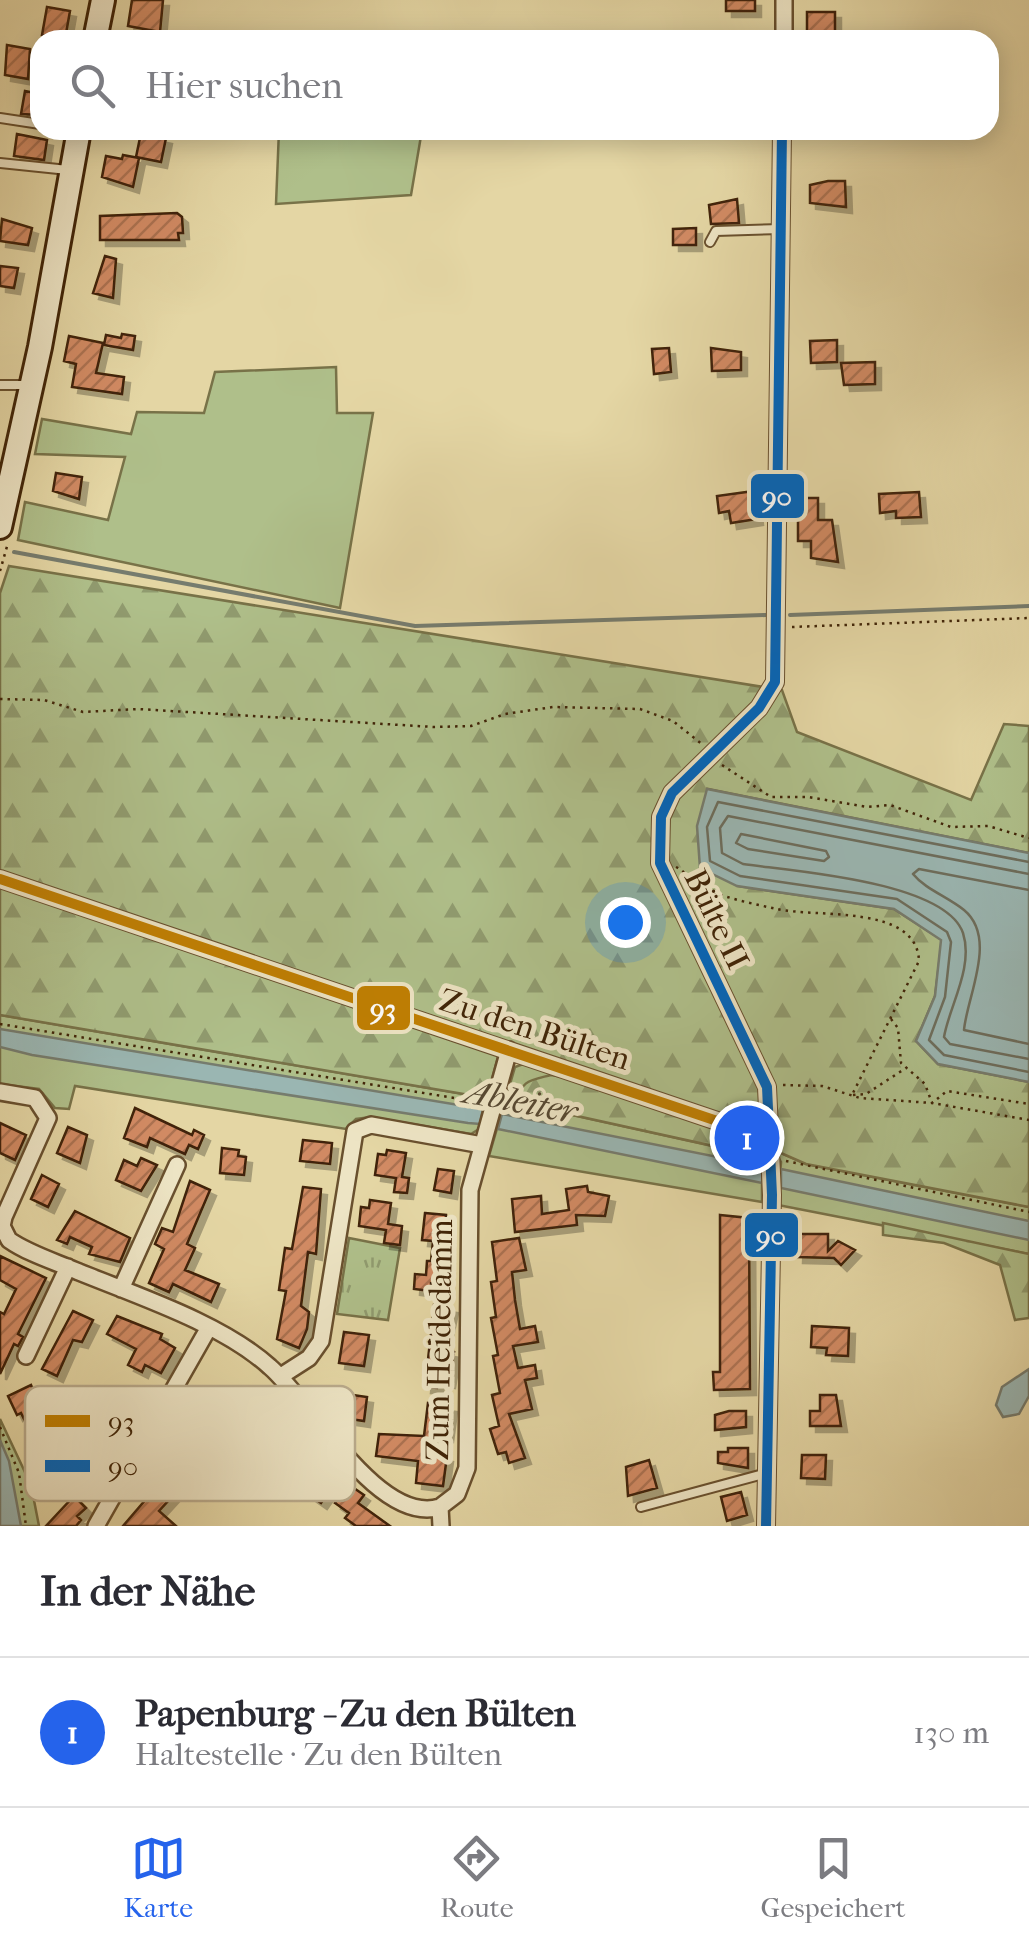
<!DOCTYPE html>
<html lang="de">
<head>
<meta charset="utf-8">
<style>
	body { margin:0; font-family:"IM FELL French Canon",serif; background:#f2f2f3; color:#2b2b33 }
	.you { position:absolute; left:625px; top:922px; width:35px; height:35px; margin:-25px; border:8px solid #fff; border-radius:50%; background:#1a73e8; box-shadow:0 0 0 15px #1a73e833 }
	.badge { display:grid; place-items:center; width:65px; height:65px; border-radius:50%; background:#2563eb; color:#fff; font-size:32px; font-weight:700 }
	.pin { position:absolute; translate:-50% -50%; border:5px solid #fff; box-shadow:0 2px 10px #0006 }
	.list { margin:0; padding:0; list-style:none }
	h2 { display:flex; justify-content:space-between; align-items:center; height:130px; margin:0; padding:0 40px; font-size:42px }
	h2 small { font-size:32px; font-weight:400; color:#7c7c81 }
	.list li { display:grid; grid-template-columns:65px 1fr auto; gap:30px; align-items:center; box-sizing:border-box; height:150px; padding:0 40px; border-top:2px solid #e1e1e2 }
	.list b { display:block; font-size:38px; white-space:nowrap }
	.list p { margin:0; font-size:32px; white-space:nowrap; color:#7c7c81 }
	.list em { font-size:32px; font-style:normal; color:#7c7c81 }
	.icon { flex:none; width:55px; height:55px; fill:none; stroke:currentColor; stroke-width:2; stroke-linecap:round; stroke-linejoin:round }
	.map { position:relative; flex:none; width:1029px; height:1526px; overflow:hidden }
	.search { position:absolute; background:#fff; box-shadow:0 5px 25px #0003; left:30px; right:30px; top:30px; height:110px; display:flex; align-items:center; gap:25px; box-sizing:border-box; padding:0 35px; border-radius:30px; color:#7c7c81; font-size:38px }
	.sheet { height:280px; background:#fff }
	nav { display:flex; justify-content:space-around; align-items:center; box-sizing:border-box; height:140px; border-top:2px solid #e1e1e2; background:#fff; font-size:28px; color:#7c7c81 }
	nav a { display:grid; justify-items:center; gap:5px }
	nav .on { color:#2563eb }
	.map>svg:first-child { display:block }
</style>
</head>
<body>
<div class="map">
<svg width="1029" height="1526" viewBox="0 0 1029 1526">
	<defs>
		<pattern id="forest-firs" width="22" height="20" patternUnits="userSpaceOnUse" patternTransform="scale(2.5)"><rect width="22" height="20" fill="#afbf8a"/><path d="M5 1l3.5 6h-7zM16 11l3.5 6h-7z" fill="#909b6f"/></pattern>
		<pattern id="park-tufts" width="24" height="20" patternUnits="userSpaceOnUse" patternTransform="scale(2.5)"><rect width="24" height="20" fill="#afbf8a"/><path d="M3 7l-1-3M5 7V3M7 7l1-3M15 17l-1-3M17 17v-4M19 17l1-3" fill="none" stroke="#909b6f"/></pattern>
		<pattern id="building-hatch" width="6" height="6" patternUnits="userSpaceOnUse" patternTransform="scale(2.5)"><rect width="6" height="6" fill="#d18a64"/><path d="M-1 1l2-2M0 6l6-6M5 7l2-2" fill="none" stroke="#ab7150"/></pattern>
		<filter id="shadow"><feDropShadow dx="6" dy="6" stdDeviation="0" flood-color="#0004"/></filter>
	</defs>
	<rect width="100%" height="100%" fill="#e4d6a4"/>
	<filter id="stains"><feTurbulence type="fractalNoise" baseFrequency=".002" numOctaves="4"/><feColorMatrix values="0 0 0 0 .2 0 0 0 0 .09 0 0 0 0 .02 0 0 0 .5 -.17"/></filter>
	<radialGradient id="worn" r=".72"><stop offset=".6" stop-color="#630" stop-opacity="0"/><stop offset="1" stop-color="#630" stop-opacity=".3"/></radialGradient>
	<path fill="#afbf8a" stroke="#787248" stroke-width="2.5" d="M279,130H422L411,195L276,204Z
		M336,367L337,413H373L340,608L18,540L25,502L108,520L125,457L35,454L42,419L131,434L137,412L204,413L215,372Z
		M0,1015L487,1098L479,1129L471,1134L371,1117L356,1119L346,1129L75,1086L69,1109L55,1108L39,1089L0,1084Z
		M529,1062L582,1080L518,1103L758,1156L762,1150V1202L489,1156L515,1067Z
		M774,1150L806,1164L1029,1207V1254L778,1205L781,1162Z
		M0,1419L31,1485L39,1526H0Z"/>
	<path fill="url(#forest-firs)" stroke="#787248" stroke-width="2.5" d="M9,566L782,690L797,732L971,800L1004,724L1029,726V853L708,789L737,886L894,909L942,940L935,996L916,1041L938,1064L1029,1082V1207L806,1164L774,1150L771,1108H760L755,1120L742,1127L502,1042L487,1098L0,1015V593Z
		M551,1075L582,1080L735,1134L733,1141L748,1146L751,1139L762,1150L759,1156L518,1103C519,1080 532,1080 551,1075Z
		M883,1223L1029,1254V1318L1015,1320L1000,1265L944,1243L883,1235Z"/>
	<path fill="url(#park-tufts)" stroke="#787248" stroke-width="2.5" d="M349,1238L400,1248L388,1320L337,1314Z"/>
	<path fill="#9ab6b2" stroke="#767c6e" stroke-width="2.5" d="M707,789L1029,853V1082L938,1064L916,1041L935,996L941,940L894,909L737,886L700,868L697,826Z
		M0,1029L483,1109L480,1124L468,1123L32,1055L0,1047Z
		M502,1114L763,1166L762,1183L498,1129Z
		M781,1169L1029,1221V1240L781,1188Z
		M1029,1369V1396L1019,1414L1003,1417L996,1405L1002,1387Z
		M0,1440L9,1461L21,1526H0Z"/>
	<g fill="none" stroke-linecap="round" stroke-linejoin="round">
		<path stroke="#6d6d5c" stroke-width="2.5" d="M741,834L826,851L829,857L824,861L748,849L736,843Z
			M1029,862L718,802L707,827L710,861L740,876L897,899L947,932L951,942L945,997L929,1040L944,1055L1029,1072
			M1029,874L728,816L720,828L722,853L743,864C791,871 945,881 963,933C974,967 949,1007 944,1037L950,1044L1029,1059
			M1029,890L919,869L913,874C925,889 948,897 964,910C998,938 967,996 964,1030L1029,1044"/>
		<path stroke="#767c6e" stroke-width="4" d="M14,552L415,626L766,615
			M790,615L1029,606"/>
	</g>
	<path fill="url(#building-hatch)" stroke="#402407" stroke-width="2.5" filter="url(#shadow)" d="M132,0H163L160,32L128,26Z
		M726,0H755V11H726Z
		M47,7L70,11L65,39L42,35Z
		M807,12H835V40L807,34Z
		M7,45L30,49L28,79L5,75Z
		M25,91L40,94V115L21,114Z
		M141,133L166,138L161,162L136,157Z
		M17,134L47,140L44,160L14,156Z
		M123,155L139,158L133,187L102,177L106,156L122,159Z
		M828,181H845L846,207L810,203V185Z
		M737,199L739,223L711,224L709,205Z
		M177,213L182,217L183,233H178L179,240H100V216Z
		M2,219L32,228L28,245L0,241Z
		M696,228V245H673V229Z
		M105,256L116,259L113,298L93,293Z
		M0,266L18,268L14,288L0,286Z
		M122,334L135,336L133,350L104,345L106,335L121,338Z
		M69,336L103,343L96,373L124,377L122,394L72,387L76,364L64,361Z
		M837,340V362L811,363L810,341Z
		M669,348L671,372L654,374L652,349Z
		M711,348L741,352V370L712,371Z
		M875,362V384L844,385L841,363Z
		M56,473L82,477L79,499L53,491Z
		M754,491L757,519L731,523L729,511L719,513L717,496Z
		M919,492L921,517L896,518V511L880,513L879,494Z
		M798,498H818V520H832L838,562L811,558V541H798Z
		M135,1108L192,1135L194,1130L204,1135L198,1149L189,1145L185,1154L150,1138L147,1147L124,1138Z
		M0,1123L26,1135L15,1160L0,1153Z
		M68,1127L87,1135L80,1163L57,1153Z
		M303,1140L332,1143L330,1164L300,1161Z
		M222,1148L239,1150L238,1156L246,1157L244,1175L220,1173Z
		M387,1150L406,1153L402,1177L409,1178L407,1193L394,1192L396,1178L375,1175L378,1154L386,1155Z
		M141,1158L157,1165L141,1191L116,1180L124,1160L137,1166Z
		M438,1169L454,1171L451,1193L434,1190Z
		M42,1175L59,1184L48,1207L31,1199Z
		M190,1181L210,1190L187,1244L195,1248L185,1270L219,1284L211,1302L173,1284L169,1292L149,1283L164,1249L155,1244L162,1228L173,1232Z
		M587,1186L588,1192L609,1196L605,1216L576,1215L577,1225L515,1232L512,1199L541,1196L542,1214L569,1210L566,1189Z
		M303,1187L321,1189L316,1254L308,1252L301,1306L309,1312L307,1329L299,1348L277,1339L286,1291L279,1290L285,1248L292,1249Z
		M370,1200L391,1203L388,1224L402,1226L400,1245L384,1243L386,1230L359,1226L361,1207L369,1208Z
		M75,1211L130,1238L120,1262L89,1254L92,1247L70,1237L67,1244L57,1240Z
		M425,1213L446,1215L442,1284L431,1283V1291L414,1289L415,1274L426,1275L427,1261H431L433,1241L422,1240Z
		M720,1215L749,1218L750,1389L714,1390L713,1372H720Z
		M798,1234H828V1251L838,1241L855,1250L841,1265L834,1258L797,1257Z
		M519,1238L526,1270L512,1272L515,1300L520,1329L535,1326L538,1342L513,1346L518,1368L535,1365L537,1378L525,1380L532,1409L509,1414L525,1458L509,1463L506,1452L498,1454L490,1429L499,1426L492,1395L500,1393L493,1356L498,1355L491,1318L496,1317L491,1282L497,1281L492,1242Z
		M0,1256L46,1278L18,1334L23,1337L18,1346L14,1344L0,1374V1312L4,1314L16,1289L0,1280Z
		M434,1305L452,1307L443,1350L454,1352L449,1382L438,1380L437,1388L425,1387Z
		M73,1311L93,1320L82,1342L73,1340L57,1376L42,1369Z
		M117,1316L162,1334L160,1339L175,1348L161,1373L145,1365L142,1372L128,1365L136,1349L107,1334Z
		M812,1326L849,1328L848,1356L826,1355L827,1348L811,1347Z
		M344,1332L369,1335L364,1366L339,1363Z
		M31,1385L41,1408L48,1404L66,1439L43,1428L36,1413L24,1419L21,1413L17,1415L8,1396Z
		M252,1392L277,1411L271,1420L300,1441L292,1452L310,1465L315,1458L332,1470L322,1485L330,1490L321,1503L311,1496L316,1490L281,1466L284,1462L267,1450L276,1437L239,1411Z
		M339,1393L367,1397L364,1421L336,1417Z
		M820,1395H836L841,1426H810V1411H820Z
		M428,1403L451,1406L447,1436L436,1434L433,1454L447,1456L443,1486L416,1483L418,1461L376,1456L379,1434L424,1436Z
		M729,1411H746V1427L715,1430V1415Z
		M728,1448H748V1468L718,1463V1452H728Z
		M802,1455H826L825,1479L801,1478Z
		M649,1460L657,1488L628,1496L626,1467Z
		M159,1468L180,1488L159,1511L176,1526H123L153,1491L145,1483Z
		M348,1484L364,1495L358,1503L390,1526H356L345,1518L349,1513L335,1503Z
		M741,1492L747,1515L727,1521L721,1497Z
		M74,1496L86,1508L77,1516L81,1520L76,1526H46Z"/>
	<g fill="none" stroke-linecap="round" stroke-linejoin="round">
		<g stroke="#69502e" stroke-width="12">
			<path id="lane" d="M0,118L40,124
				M0,163L68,170
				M710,242L716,231L781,229
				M0,385H28
				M641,1507L767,1473"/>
		</g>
		<g stroke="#69502e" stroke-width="20">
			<path id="street" d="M784,40V0
				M0,879L729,1125L750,1131L768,1130
				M0,1092L35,1098L48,1118L4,1217L2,1226L9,1240C29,1254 56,1262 79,1272C138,1296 223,1324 270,1367C310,1401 378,1526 440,1507
				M121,1289L177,1165
				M26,1356L68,1267
				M281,1376L309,1358L321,1341L355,1131L371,1125L482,1145
				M96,1526L208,1329
				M441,1526L440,1507L457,1494L467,1468L470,1190L509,1050
				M766,1526L772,1195L767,1087L660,863L661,817L672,793L759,708L775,682L782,130"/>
		</g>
		<g stroke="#402407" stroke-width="28">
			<path id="secondary" d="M95,40L103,0
				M0,527L40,347L79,130"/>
		</g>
		<path stroke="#402407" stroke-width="2.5" stroke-dasharray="2.5 5" stroke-linecap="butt" d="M0,571L8,543
			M792,627L1029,618
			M0,699L44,700L83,712L138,709L434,727L471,726L505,714L553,707L640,709L673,721L703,745
			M722,765L771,797H808L867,807L890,805L951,827L988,826L1029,838
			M676,867C687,873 696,885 708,890C729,899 754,904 777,909C816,918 917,904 919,961L852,1095
			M891,1019L898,1028L901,1063L925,1084L932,1103L1029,1120
			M0,1024L479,1102
			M783,1085L822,1086L860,1098L932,1103L947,1091L1029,1104
			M853,1095L866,1094L906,1068
			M786,1161L1029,1212
			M0,1427L19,1473L26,1526"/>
		<use href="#lane" stroke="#ede4c4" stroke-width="8"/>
		<use href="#street" stroke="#ede4c4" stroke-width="15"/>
		<use href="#secondary" stroke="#ede4c4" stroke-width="22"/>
		<g stroke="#ede4c4" stroke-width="18">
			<path id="bus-1" d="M0,879L729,1125L750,1131L768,1130"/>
		</g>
		<g stroke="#ede4c4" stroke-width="18">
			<path id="bus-2" d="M766,1526L772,1195L767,1087L660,863L661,817L672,793L759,708L775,682L782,130"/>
		</g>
		<use href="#bus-1" stroke="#c07f02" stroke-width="10"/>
		<use href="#bus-2" stroke="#0065bd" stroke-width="10"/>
	</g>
	<g text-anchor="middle" stroke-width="10" stroke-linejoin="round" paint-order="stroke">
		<g font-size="32" fill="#402407" stroke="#ede4c4">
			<text transform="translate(717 919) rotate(64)" y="11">Bülte II</text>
			<text transform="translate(535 1029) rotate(18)" y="11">Zu den Bülten</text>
			<text transform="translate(439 1340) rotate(-89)" y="11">Zum Heidedamm</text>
		</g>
		<g font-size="35" font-style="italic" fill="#564832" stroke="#ede4c4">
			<text transform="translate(521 1101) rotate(11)" y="12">Ableiter</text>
		</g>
	</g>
	<rect x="25" y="1386" width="330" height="115" rx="15" fill="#ede4c4" stroke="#b9aa8b" stroke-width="2.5"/>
	<rect x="45" y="1415" width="45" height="12" fill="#c07f02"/>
	<rect x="45" y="1460" width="45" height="12" fill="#0065bd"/>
	<g font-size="28" fill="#402407">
		<text x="108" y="1431">93</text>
		<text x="108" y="1476">90</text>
	</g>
	<g stroke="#ede4c4" stroke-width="4">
		<rect x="749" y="472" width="57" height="48" rx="10" fill="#0065bd"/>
		<rect x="355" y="984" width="57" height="48" rx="10" fill="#c07f02"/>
		<rect x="743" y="1211" width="57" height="48" rx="10" fill="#0065bd"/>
	</g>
	<g font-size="28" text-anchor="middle" font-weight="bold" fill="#fff">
		<text x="777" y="506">90</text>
		<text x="383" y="1018">93</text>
		<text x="771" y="1245">90</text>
	</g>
	<rect width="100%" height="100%" filter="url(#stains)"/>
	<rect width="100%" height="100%" fill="url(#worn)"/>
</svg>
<div class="you"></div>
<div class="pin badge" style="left:747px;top:1138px">1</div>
<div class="search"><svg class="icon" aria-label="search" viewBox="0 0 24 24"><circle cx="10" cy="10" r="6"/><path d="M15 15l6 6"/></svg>Hier suchen</div>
</div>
<section class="sheet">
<h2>In der Nähe<small></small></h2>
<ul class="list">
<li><span class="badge">1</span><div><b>Papenburg - Zu den Bülten</b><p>Haltestelle · Zu den Bülten</p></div><em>130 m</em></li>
</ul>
</section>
<nav>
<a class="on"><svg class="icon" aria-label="map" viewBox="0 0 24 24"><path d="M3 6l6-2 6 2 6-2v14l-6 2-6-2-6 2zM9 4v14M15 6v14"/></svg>Karte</a>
<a><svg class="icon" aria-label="directions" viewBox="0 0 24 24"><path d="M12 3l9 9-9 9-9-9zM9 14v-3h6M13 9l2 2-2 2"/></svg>Route</a>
<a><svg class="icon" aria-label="saved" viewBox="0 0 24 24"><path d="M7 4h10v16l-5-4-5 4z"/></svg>Gespeichert</a>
</nav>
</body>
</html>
